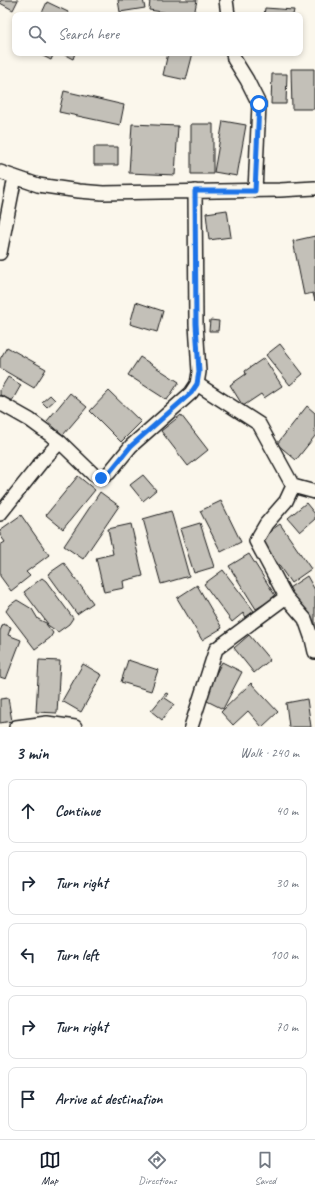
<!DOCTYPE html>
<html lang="en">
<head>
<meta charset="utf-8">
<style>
	body { margin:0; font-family:Caveat,sans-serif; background:#f2f2f3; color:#1f2937 }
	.stop { position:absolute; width:12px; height:12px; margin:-9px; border:3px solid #1a73e8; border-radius:50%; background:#fff }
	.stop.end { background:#1a73e8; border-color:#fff; box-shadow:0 1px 4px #0008 }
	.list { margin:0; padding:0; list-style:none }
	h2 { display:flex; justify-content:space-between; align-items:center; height:52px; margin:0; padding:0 16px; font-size:17px }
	h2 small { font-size:13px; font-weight:400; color:#747a83 }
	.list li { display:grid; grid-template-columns:26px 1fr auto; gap:12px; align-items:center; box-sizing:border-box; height:64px; margin:0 8px 8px; padding:0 8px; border:1px solid #e0e1e3; border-radius:8px }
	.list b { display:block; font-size:15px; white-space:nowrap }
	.list em { font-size:13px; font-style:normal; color:#747a83 }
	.icon { flex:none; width:22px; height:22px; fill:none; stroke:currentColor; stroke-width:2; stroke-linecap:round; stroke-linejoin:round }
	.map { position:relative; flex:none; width:315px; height:727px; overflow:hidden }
	.search { position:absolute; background:#fff; box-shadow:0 2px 6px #0003; left:12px; right:12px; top:12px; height:44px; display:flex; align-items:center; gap:10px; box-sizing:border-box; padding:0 14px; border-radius:8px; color:#747a83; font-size:15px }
	.sheet { height:412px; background:#fff }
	nav { display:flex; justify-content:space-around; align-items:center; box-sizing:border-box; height:56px; border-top:1px solid #e0e1e3; background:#fff; font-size:11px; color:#747a83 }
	nav a { display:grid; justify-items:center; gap:2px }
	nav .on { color:#111827 }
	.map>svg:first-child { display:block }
</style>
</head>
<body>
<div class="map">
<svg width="315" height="727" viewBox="0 0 315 727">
	<rect width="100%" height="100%" fill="#fbf7ec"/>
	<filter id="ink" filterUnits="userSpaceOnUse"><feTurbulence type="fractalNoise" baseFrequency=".025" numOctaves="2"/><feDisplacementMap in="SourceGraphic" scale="8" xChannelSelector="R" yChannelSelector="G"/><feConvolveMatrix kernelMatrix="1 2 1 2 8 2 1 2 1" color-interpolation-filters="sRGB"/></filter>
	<g filter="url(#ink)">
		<path fill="#c3c0b8" stroke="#1c1c1c" d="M1,0H18L13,10L0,3Z
			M118,0H143L145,8L120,12Z
			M150,0H197L194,15H182L149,10Z
			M47,2L68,12L67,15H41Z
			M265,8L294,10L293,15H264Z
			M37,53H54L51,60Z
			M61,53H75L73,59Z
			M168,53H193L186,80L163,75Z
			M291,69H314V109H292Z
			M272,74H287L286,104H271Z
			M64,91L124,105L120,125L59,112Z
			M223,121L246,125L237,176L214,172Z
			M132,124L178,126L175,175L129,173Z
			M191,124H213V174H191Z
			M94,147H118V165H94Z
			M227,210L231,237L209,240L206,213Z
			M315,236V301L313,293L304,295L293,241Z
			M136,302L163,311L157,332L130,324Z
			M210,320L219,321L218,331H209Z
			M280,344L303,374L290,385L266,355Z
			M7,347L46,369L34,388L0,368V359Z
			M140,357L179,382L167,400L128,375Z
			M264,358L282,386L264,398L261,394L243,406L230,385L246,374L245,371Z
			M8,377L21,385L12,401L0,395V390Z
			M109,391L141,422L121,442L90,411Z
			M70,393L87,407L63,435L47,421Z
			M50,395L55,400L47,407L42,402Z
			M307,406L315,413V436L296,460L277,444Z
			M181,415L208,450L188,466L161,431Z
			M143,475L156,490L143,501L130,485Z
			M78,476L95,490L63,529L46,515Z
			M100,492L119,506L83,559L64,546Z
			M221,501L241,542L221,552L200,511Z
			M306,503L315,514V519L300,532L288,518Z
			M171,511L189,576L161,584L143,519Z
			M21,515L49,555L26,572L30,576L11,591L0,576V545L5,542L0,535V530Z
			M200,523L214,567L194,573L180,529Z
			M131,524L143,576L123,581L124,588L104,592L96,558L113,554L108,529Z
			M280,524L311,569L291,583L260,538Z
			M249,554L276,597L256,609L229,566Z
			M64,563L93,603L77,614L48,574Z
			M223,570L254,611L246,617L243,613L232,622L204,584Z
			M307,576L315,590V630L289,588Z
			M42,578L46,581L73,618L69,624L58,632L46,624L53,633L50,638L35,649L6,611L10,605L17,600L32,609L38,619L48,624L24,592Z
			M197,585L222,628L202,640L177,598Z
			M3,624L11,627L8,635L21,640L6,679L0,677V631Z
			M249,635L270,660L254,673L234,648Z
			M39,660L60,661L57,713L36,712Z
			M128,660L158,670L151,691L121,682Z
			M222,662L242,672L223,709L203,699Z
			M83,664L102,675L81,712L62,701Z
			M251,683L278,712L262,727L248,711L233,725L221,712Z
			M166,693L168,694L165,698L174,704L162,720L151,711Z
			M8,698L12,721L0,723V699Z
			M307,699L311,727H289L286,703Z"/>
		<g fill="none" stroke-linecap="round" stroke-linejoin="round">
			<g stroke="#1c1c1c" stroke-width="16">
				<path id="minor" d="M226,0L228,15
					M233,53L234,59L247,80L259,104L255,191
					M0,172L38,185L79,191L103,193L280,190L315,188
					M0,253L15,177
					M197,384L259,424L293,486L315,492
					M0,403L30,420L60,442L93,474L101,478L109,473L131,446L191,393L197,384L199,372L196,324L195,191
					M293,486L286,501L266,524L256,541L286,597L305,619L312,639L315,652
					M0,514L43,460L60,442
					M16,727L47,723L75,727
					M191,727L216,649L286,597"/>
			</g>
			<use href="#minor" stroke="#fbf7ec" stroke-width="13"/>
		</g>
	</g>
	<g fill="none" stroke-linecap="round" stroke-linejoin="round" filter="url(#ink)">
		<path stroke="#1a73e8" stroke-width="5" d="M101,478L109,473L131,446L191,393L197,384L199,372L196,324L195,191H255L259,104"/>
	</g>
</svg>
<div class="stop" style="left:259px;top:104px"></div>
<div class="stop end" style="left:101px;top:478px"></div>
<div class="search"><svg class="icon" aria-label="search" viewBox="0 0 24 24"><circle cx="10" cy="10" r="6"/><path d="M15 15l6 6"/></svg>Search here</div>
</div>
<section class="sheet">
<h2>3 min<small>Walk · 240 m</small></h2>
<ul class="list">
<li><svg class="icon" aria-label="ahead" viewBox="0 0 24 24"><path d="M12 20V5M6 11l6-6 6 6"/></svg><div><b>Continue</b></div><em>40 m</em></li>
<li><svg class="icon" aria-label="right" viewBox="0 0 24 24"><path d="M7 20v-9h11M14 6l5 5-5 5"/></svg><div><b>Turn right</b></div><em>30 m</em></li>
<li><svg class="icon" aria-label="left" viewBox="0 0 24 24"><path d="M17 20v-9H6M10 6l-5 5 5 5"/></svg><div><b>Turn left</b></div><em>100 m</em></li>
<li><svg class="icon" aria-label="right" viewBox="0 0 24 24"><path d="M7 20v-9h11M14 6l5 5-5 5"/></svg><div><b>Turn right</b></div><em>70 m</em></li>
<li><svg class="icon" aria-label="arrive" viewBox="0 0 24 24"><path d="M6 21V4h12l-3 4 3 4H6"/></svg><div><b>Arrive at destination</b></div></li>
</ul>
</section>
<nav>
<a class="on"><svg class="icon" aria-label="map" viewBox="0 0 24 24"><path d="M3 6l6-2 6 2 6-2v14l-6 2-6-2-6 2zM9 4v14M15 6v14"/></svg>Map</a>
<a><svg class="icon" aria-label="directions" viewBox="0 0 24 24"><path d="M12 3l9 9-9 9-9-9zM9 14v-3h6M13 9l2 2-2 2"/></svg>Directions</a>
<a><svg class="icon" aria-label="saved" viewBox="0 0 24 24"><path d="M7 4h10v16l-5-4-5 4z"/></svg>Saved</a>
</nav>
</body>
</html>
